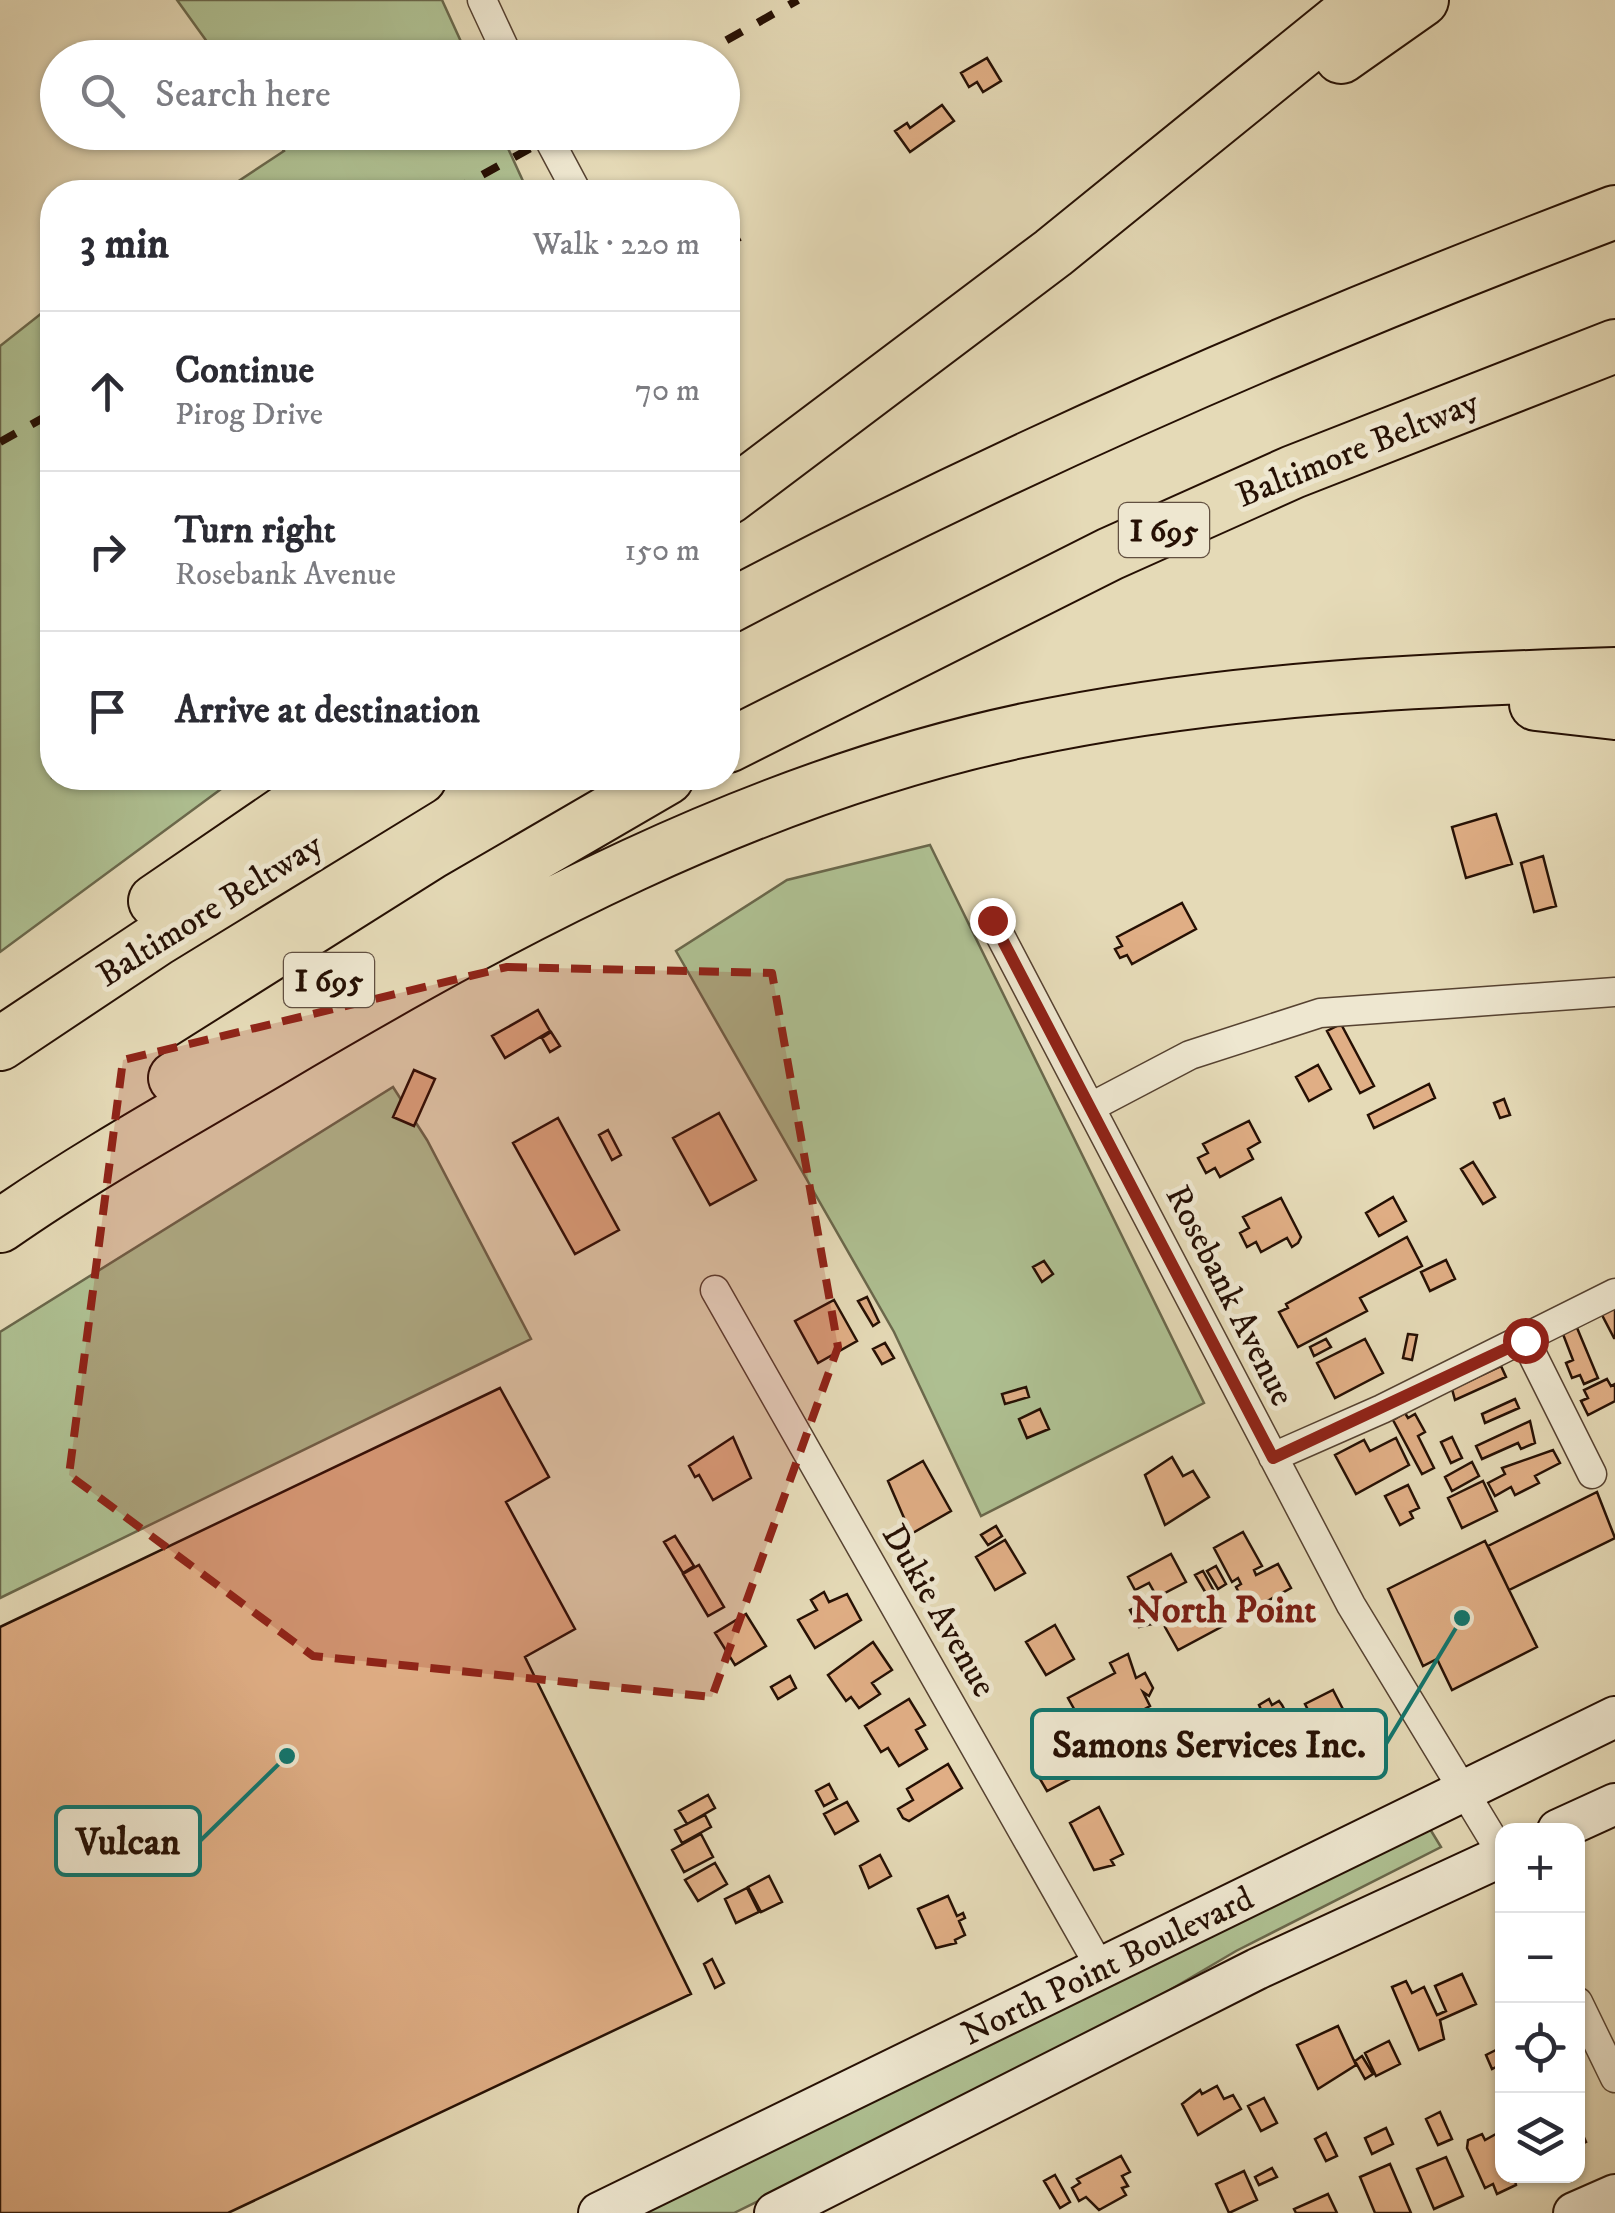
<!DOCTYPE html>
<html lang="en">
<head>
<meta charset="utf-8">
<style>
	body { margin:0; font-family:"IM FELL DW Pica",serif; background:#f7f7f7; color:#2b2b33 }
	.controls { position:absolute; right:30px; bottom:30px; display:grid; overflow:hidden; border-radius:20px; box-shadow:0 2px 8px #0004 }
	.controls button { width:90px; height:90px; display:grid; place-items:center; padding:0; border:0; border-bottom:2px solid #e1e1e2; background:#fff; color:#2b2b33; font:50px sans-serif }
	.stop { position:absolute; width:30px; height:30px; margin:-22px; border:8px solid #8f2418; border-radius:50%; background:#fff }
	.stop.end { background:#8f2418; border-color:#fff; box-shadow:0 2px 10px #0008 }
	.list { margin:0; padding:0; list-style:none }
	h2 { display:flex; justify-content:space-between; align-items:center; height:130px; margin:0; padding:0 40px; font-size:42px }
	h2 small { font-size:32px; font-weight:400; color:#7c7c81 }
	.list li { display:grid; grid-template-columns:65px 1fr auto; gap:30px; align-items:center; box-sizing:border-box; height:160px; padding:0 40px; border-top:2px solid #e1e1e2 }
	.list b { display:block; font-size:38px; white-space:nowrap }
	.list p { margin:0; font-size:32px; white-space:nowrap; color:#7c7c81 }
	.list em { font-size:32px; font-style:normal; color:#7c7c81 }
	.icon { flex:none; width:55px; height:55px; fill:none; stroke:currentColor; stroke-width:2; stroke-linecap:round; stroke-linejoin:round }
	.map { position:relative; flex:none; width:1615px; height:2213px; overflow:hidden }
	.search { position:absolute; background:#fff; box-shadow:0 2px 8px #0004; left:40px; top:40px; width:700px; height:110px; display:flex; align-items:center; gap:25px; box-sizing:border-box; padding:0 35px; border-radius:55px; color:#7c7c81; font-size:38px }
	.panel { position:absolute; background:#fff; box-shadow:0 2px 8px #0004; left:40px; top:180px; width:700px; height:610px; border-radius:40px }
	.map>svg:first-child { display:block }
</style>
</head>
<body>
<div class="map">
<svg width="1615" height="2213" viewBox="0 0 1615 2213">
	<rect width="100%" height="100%" fill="#e5dab7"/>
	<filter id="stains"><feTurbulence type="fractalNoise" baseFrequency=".002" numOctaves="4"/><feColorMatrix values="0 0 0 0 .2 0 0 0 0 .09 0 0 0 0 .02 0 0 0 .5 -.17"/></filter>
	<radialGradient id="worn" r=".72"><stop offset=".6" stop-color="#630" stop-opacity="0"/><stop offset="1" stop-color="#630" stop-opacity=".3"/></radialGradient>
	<path fill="#afc193" stroke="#6a684c" stroke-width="2.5" d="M177,0H442L468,57H218Z
		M271,133H501L528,192H222L284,151Z
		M52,305V778H236L0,952V346Z
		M930,845L1204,1403L981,1516L894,1332L676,951L787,880Z
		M393,1087L427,1140L531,1339L0,1598V1332Z
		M1427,1824L1441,1847L1236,1951L1080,2043L734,2213H635Z"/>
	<path fill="#e0ae85" stroke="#261004" stroke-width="2.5" d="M987,58L1001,81L983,92L977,82L969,87L961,73Z
		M942,105L954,121L910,152L895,131L907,123L910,128Z
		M728,218L740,240L728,247Z
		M1496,814L1512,864L1466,878L1452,827Z
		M1543,856L1556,906L1534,912L1521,863Z
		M1182,903L1196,929L1132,964L1127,955L1120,958L1115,949L1122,946L1117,937Z
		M538,1010L550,1031L505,1058L492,1036Z
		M1341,1024L1374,1086L1360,1093L1327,1031Z
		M551,1032L560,1046L550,1052L542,1038Z
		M1318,1065L1331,1089L1309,1101L1296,1077Z
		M414,1070L435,1079L414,1126L393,1117Z
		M1429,1084L1435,1098L1374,1128L1368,1115Z
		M1504,1099L1510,1115L1500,1118L1494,1103Z
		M719,1113L756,1180L710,1205L673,1138Z
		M558,1118L619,1230L575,1254L513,1143Z
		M1249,1121L1260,1142L1248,1149L1253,1159L1220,1177L1215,1168L1206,1173L1198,1158L1208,1153L1203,1144Z
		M608,1130L621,1155L612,1160L599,1135Z
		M1473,1162L1495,1197L1483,1204L1461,1169Z
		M1393,1197L1406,1221L1379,1236L1366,1213Z
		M1281,1198L1301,1237L1298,1243L1292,1247L1287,1238L1261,1252L1256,1242L1247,1247L1240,1233L1249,1228L1243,1217Z
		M1407,1237L1422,1266L1360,1298L1367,1311L1298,1347L1279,1312L1288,1308L1286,1304Z
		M1446,1260L1455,1279L1430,1291L1421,1272Z
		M1044,1261L1053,1274L1042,1282L1033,1267Z
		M867,1297L879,1322L873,1326L858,1301Z
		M834,1300L857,1341L818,1363L795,1321Z
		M1615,1308V1338H1614L1602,1315Z
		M1575,1323L1598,1378L1584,1384L1580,1375L1572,1378L1566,1363L1573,1360L1561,1329Z
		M1408,1334L1417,1335L1412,1360L1403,1358Z
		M1326,1339L1331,1347L1314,1356L1310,1347Z
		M1365,1339L1383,1373L1335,1398L1317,1363Z
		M885,1343L894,1358L882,1364L873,1349Z
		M1501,1366L1506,1377L1455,1400L1452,1389Z
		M1607,1379L1611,1386L1615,1384V1401L1588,1415L1581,1401L1588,1398L1584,1390Z
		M1026,1387L1029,1397L1005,1404L1002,1394Z
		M500,1388L549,1477L506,1502L575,1629L525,1657L691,1994L228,2213H0V1627Z
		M1515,1399L1519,1408L1485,1423L1482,1414Z
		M1040,1409L1049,1429L1027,1438L1019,1419Z
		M1405,1413L1408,1418L1415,1414L1425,1432L1418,1436L1434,1468L1422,1474L1393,1420Z
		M1530,1421L1535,1443L1521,1449L1518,1443L1482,1459L1476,1446Z
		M733,1437L751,1478L713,1500L699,1475L695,1477L689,1466Z
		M1452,1437L1462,1458L1451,1463L1441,1442Z
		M1396,1438L1409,1465L1356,1494L1335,1455L1364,1440L1370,1451Z
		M1553,1450L1560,1463L1535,1476L1539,1483L1515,1495L1511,1487L1495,1496L1488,1483L1505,1474L1502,1468Z
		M1172,1457L1183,1476L1193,1471L1209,1497L1165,1525L1145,1475Z
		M923,1461L951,1511L911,1534L888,1481Z
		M1472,1462L1479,1476L1452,1491L1445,1477Z
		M1483,1481L1497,1511L1462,1528L1448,1498Z
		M1408,1485L1419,1508L1410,1512L1413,1518L1400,1525L1385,1496Z
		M1597,1492L1615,1538L1509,1590L1488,1546Z
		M996,1526L1002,1536L988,1545L981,1535Z
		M1243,1532L1262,1566L1254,1570L1256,1575L1278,1564L1291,1588L1249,1611L1236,1587L1241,1584L1238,1578L1232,1582L1214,1548Z
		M675,1536L694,1566L683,1573L664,1542Z
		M1005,1540L1025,1573L995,1590L976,1557Z
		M1485,1541L1537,1647L1452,1690L1437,1659L1423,1666L1388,1589Z
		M1171,1554L1186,1582L1157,1597L1149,1583L1135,1590L1128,1577Z
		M699,1565L724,1607L708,1616L683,1574Z
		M1216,1566L1226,1584L1218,1589L1207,1571Z
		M1203,1571L1214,1591L1207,1595L1195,1575Z
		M824,1592L829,1602L847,1594L861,1620L815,1648L798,1620L817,1610L811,1600Z
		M1150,1600L1161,1622L1139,1627L1130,1610Z
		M1210,1603L1223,1626L1178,1650L1165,1627Z
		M746,1614L766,1646L735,1665L715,1633Z
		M1055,1625L1074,1659L1046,1675L1026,1642Z
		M873,1642L892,1670L872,1683L880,1694L859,1708L851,1697L846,1701L828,1675Z
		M1128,1654L1136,1678L1145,1673L1153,1688L1149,1696L1143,1692L1150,1706L1097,1735L1088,1720L1082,1723L1068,1698L1115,1673L1110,1663Z
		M790,1676L796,1688L778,1699L771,1687Z
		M1333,1690L1347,1717L1319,1731L1305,1704Z
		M909,1699L925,1725L916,1730L927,1749L899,1766L888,1748L881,1752L865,1726Z
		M1269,1699L1272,1705L1279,1701L1282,1705L1309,1757L1279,1772L1253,1719L1263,1714L1259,1705Z
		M948,1764L962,1788L909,1821L903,1818L898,1809L913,1800L907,1789Z
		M1067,1764L1074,1777L1047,1791L1040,1779Z
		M829,1784L837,1799L824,1806L816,1791Z
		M708,1795L715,1808L687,1824L679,1811Z
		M847,1802L858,1821L835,1834L824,1814Z
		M1099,1807L1123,1854L1111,1860L1114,1865L1094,1870L1070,1823Z
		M705,1815L711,1827L682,1843L675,1830Z
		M701,1834L713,1857L684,1872L672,1850Z
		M880,1855L891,1876L869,1888L860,1866Z
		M715,1863L727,1884L698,1901L685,1880Z
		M769,1876L782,1902L761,1912L748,1887Z
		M747,1888L759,1912L736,1923L725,1899Z
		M948,1896L957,1916L963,1913L965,1918L959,1921L965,1935L955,1940L956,1943L936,1948L918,1909Z
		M712,1959L724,1983L715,1988L704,1964Z
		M1462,1974L1476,2004L1440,2020L1444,2039L1419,2050L1392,1987L1406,1981L1412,1993L1424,1987L1437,2015L1446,2011L1435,1986Z
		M1338,2026L1356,2065L1318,2089L1297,2045Z
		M1389,2041L1400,2064L1376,2076L1365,2053Z
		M1502,2047V2064L1492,2069L1486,2055Z
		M1362,2056L1373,2074L1365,2079L1355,2061Z
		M1217,2086L1224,2099L1233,2095L1241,2109L1198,2135L1182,2104L1200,2090L1202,2094Z
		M1264,2098L1277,2123L1261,2131L1248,2106Z
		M1440,2112L1452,2139L1438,2145L1426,2119Z
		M1578,2124L1586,2142L1578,2146Z
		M1386,2128L1393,2144L1372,2154L1365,2138Z
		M1326,2133L1337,2156L1326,2161L1315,2139Z
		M1482,2134L1485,2140L1496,2134L1502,2149V2176H1514L1516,2185L1497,2194L1493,2184L1485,2188L1467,2148L1468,2140Z
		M1121,2156L1130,2172L1122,2176L1128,2186L1122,2188L1126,2195L1099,2210L1086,2197L1079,2201L1072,2188L1080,2183L1077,2179Z
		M1446,2157L1463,2196L1434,2209L1417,2169Z
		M1390,2164L1411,2213H1375L1360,2177Z
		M1272,2168L1277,2177L1259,2185L1255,2177Z
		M1244,2171L1257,2200L1229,2213L1216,2184Z
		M1055,2175L1070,2202L1060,2208L1044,2181Z
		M1328,2194L1337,2213H1296L1294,2209Z"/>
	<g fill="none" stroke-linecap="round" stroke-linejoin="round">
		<g stroke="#564231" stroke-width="31">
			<path id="street" d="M482,0L509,58
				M545,132L577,192
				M992,920L1351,1605L1502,1854
				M1091,1107L1190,1055L1320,1013L1615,992
				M715,1290L1100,1967
				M1525,1340L1592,1474
				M1273,1457L1382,1409L1615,1293
				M1578,2002L1615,2078"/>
		</g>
		<g stroke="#261004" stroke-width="44">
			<path id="secondary" d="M1558,1830L1615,1804
				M599,2213L1615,1717
				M775,2213L1257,1969L1502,1856
				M1574,2213L1615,2195"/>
		</g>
		<g stroke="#261004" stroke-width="56">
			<path id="highway" d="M1341,57L1422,0
				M728,498L1053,253L1365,0
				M728,607C1015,456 1311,327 1615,212
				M1536,704L1615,713
				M728,746L1110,554L1293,472L1615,346
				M155,901L335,778
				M0,1044L156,940L420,778
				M175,1078L459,899L667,778
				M0,1226C86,1166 178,1115 268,1062C506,921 752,788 1025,730C1220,689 1416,680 1615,674"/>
		</g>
		<use href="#street" stroke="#eee7d0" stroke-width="28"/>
		<use href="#secondary" stroke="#eee7d0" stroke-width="40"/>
		<use href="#highway" stroke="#e5dab7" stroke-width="52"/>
		<path stroke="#261004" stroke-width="8" stroke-dasharray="18 18" stroke-linecap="butt" d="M695,58L798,0
			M451,192L560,132
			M0,442L52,413"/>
	</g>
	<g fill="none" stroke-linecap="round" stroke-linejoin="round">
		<path stroke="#8f2418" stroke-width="12" d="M992,920L1273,1458L1525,1340"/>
	</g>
	<path fill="#8f2418" fill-opacity="0.2" stroke="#8f2418" stroke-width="8" stroke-dasharray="20 12" stroke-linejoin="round" d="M507,967L772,973L838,1347L712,1697L313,1656L69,1475L123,1060Z"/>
	<g text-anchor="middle" stroke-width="10" stroke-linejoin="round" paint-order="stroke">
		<g fill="#eee7d0" stroke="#625041" stroke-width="2.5">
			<rect x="1119" y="503" width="90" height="54" rx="8"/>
			<rect x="284" y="953" width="90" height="54" rx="8"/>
		</g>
		<g font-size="32" font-weight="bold" fill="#261004">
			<text x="1164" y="541">I 695</text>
			<text x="329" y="991">I 695</text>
		</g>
		<g font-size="35" fill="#261004" stroke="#eee7d0">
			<text transform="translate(1357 448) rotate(-22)" y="12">Baltimore Beltway</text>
			<text transform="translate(209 909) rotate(-32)" y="12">Baltimore Beltway</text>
			<text transform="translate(1231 1295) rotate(63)" y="12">Rosebank Avenue</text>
			<text transform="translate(940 1610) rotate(60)" y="12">Dukie Avenue</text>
			<text transform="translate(1107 1965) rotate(-26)" y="12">North Point Boulevard</text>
		</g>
		<g font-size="38" font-weight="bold" fill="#7a1f14" stroke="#eee7d0">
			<text x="1224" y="1622">North Point</text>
		</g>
	</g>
	<path fill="none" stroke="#0f766e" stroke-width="4" d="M1462 1618L1386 1744M287 1756L200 1841"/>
	<g fill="#0f766e" stroke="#eee7d0" stroke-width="4">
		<circle cx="1462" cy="1618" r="10"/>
		<circle cx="287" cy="1756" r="10"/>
	</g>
	<g fill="#eee7d0" stroke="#0f766e" stroke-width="4">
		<rect x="1032" y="1710" width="354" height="68" rx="10"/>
		<rect x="56" y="1807" width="144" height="68" rx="10"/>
	</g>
	<g font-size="38" text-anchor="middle" font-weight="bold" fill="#261004">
		<text x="1209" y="1757">Samons Services Inc.</text>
		<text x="128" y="1854">Vulcan</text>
	</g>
	<rect width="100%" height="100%" filter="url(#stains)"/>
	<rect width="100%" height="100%" fill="url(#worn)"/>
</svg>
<div class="controls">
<button>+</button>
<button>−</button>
<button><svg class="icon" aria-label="locate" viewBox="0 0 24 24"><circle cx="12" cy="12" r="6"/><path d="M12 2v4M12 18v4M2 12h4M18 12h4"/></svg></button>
<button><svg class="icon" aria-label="layers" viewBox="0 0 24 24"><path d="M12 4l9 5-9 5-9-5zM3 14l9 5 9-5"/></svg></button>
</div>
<div class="stop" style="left:1525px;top:1340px"></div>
<div class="stop end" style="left:992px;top:920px"></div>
<div class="search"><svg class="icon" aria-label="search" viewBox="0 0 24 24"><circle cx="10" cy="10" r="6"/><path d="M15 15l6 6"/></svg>Search here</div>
<section class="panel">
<h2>3 min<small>Walk · 220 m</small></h2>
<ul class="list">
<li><svg class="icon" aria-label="ahead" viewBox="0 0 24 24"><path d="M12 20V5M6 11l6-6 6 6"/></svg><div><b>Continue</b><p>Pirog Drive</p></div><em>70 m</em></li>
<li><svg class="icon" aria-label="right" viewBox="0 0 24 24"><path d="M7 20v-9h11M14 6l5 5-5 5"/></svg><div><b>Turn right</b><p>Rosebank Avenue</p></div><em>150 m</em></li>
<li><svg class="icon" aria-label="arrive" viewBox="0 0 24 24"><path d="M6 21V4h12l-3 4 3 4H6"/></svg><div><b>Arrive at destination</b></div></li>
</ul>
</section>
</div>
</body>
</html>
